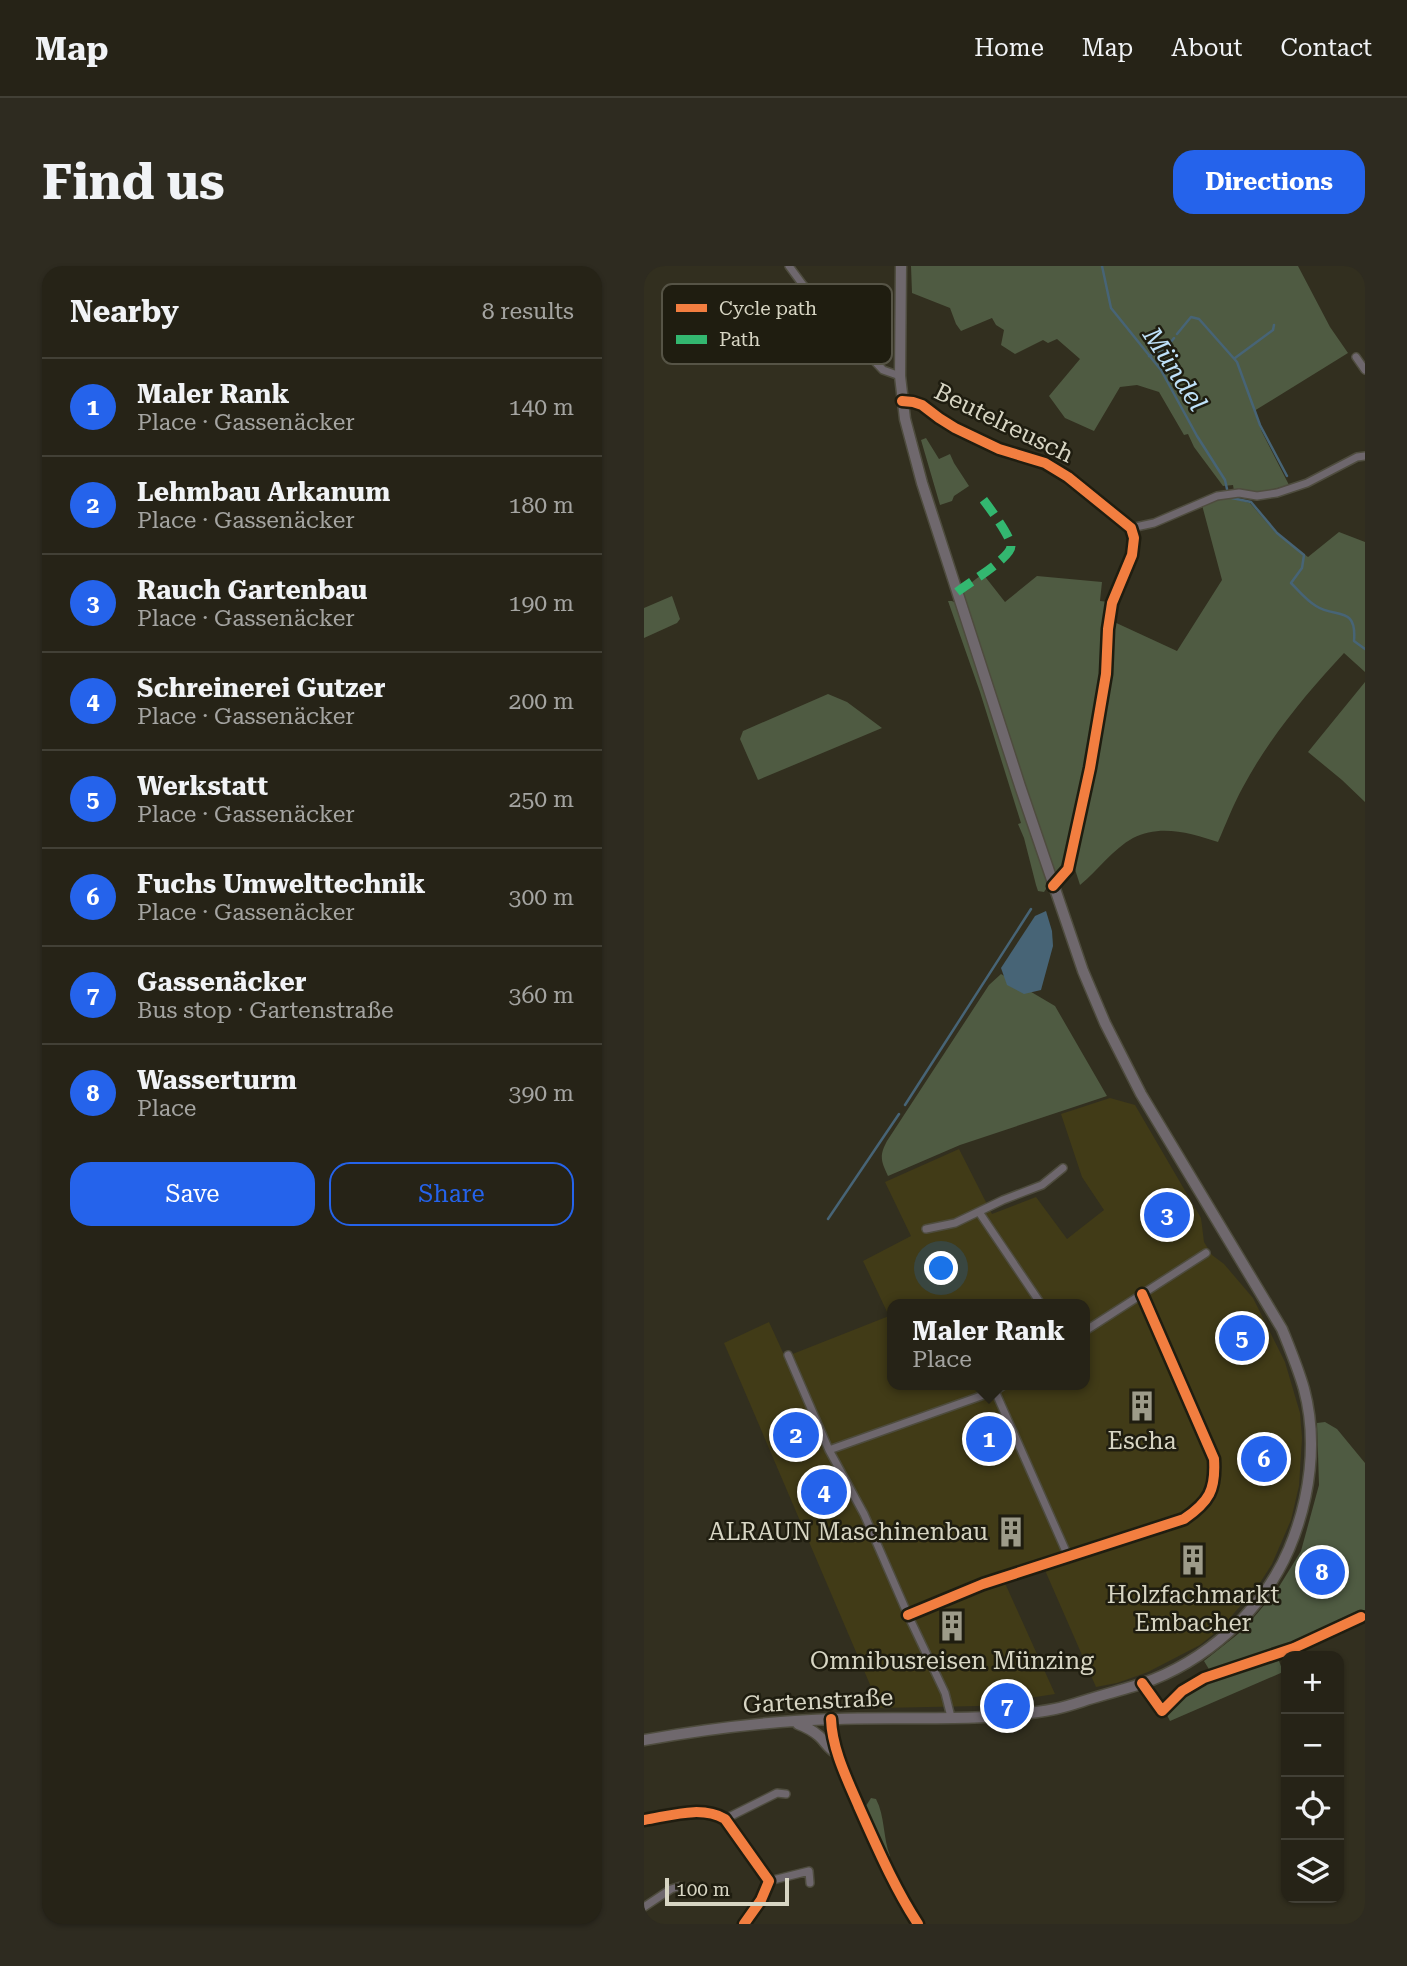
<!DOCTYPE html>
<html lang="en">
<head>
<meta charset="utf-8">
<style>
	body { margin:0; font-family:"Roboto Serif",serif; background:#2e2b20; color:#f1f3f6 }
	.controls { position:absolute; right:21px; bottom:21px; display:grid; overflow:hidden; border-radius:14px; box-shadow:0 2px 5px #0004 }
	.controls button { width:63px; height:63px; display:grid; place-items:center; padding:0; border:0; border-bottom:2px solid #424036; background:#262317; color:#f1f3f6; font:35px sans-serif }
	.scale { position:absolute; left:21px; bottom:18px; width:124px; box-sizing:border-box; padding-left:7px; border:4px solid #d7d5c3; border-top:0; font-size:19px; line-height:24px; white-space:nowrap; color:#d7d5c3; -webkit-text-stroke:5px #1f1d10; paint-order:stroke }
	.you { position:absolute; left:298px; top:1003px; width:24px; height:24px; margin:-18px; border:5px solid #fff; border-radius:50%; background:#1a73e8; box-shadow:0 0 0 10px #1a73e833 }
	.badge { display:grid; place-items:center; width:46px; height:46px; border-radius:50%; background:#2563eb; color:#fff; font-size:23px; font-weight:700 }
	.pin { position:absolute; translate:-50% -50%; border:4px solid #fff; box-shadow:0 2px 7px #0006 }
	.popup { position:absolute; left:243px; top:1033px; width:203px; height:91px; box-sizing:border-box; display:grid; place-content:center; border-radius:14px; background:#262317; filter:drop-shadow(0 2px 5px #0005); font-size:23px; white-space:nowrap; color:#a4a4a1 }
	.popup b { font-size:26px; color:#f1f3f6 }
	.popup::after { content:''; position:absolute; left:50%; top:100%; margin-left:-14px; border:14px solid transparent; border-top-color:#262317 }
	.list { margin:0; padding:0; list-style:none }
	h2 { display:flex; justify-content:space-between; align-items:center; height:91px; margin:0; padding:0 28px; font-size:30px }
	h2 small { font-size:23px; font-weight:400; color:#a4a4a1 }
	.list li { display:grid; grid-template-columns:46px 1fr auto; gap:21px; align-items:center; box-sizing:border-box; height:98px; padding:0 28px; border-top:2px solid #424036 }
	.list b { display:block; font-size:26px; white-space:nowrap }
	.list p { margin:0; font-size:23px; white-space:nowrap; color:#a4a4a1 }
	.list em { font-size:23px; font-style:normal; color:#a4a4a1 }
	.actions { display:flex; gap:14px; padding:21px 28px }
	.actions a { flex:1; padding:16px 0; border:2px solid #2563eb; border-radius:21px; text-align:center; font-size:24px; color:#2563eb }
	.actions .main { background:#2563eb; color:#fff }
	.icon { flex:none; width:38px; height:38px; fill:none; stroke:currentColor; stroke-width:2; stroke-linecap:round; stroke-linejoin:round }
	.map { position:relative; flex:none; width:721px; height:1658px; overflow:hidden; border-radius:21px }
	header { display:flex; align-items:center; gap:42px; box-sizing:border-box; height:98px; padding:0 35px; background:#262317; border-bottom:2px solid #424036 }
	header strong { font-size:33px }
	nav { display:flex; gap:38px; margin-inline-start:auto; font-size:24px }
	.intro { display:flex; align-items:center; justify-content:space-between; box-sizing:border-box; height:168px; padding:0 42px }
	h1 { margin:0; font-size:49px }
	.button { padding:18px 32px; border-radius:21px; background:#2563eb; color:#fff; font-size:24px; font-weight:700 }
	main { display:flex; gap:42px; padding:0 42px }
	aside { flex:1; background:#262317; border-radius:21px; box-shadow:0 2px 5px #0004 }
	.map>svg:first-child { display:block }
</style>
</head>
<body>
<header>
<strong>Map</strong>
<nav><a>Home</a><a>Map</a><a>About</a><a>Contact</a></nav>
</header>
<div class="intro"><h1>Find us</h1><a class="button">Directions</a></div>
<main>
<aside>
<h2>Nearby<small>8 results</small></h2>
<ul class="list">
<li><span class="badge">1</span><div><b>Maler Rank</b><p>Place · Gassenäcker</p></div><em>140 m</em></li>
<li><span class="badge">2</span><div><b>Lehmbau Arkanum</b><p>Place · Gassenäcker</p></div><em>180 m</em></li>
<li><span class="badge">3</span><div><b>Rauch Gartenbau</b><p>Place · Gassenäcker</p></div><em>190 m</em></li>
<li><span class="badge">4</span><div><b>Schreinerei Gutzer</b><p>Place · Gassenäcker</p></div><em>200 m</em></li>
<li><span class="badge">5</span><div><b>Werkstatt</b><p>Place · Gassenäcker</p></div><em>250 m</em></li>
<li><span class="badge">6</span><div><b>Fuchs Umwelttechnik</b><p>Place · Gassenäcker</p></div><em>300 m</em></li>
<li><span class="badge">7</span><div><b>Gassenäcker</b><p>Bus stop · Gartenstraße</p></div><em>360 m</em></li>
<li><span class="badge">8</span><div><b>Wasserturm</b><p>Place</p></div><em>390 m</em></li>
</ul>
<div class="actions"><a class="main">Save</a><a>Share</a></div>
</aside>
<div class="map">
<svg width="721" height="1658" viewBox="0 0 721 1658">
	<rect width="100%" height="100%" fill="#322f1f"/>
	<path fill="#413b17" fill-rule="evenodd" d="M466,832L491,839L557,952L560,976L568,989L580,998L609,1032L641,1096L656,1147L658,1172L655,1220L647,1254L628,1298L614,1320L576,1363L556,1379L504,1406L473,1417L452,1421L400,1302L360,1315L411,1428L334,1440L236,1442L80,1077L125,1056L141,1091L245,1050L219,995L267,970L241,916L315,883L348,948L392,931L423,973L460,944L438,911L417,848ZM249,1038H441V1119H249Z"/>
	<path fill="#4f5b42" d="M267,0H654L686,61L704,87L610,145L618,166L645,219L618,226L590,225L589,219L579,220L550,181L544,168L540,169L515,126L493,119L476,121L450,165L421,152L405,130L436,93L413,73L404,77L399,74L371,88L357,79L360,64L352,59L348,52L317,65L312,58L306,42L268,27Z
		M282,172L295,193L306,188L310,197L325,220L310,230L308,235L296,239L277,174Z
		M583,231L606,237L632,267L664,291L695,266L721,276V406L700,387C662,428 625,472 599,521C589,539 582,558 574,576C547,567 516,558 489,572C469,583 454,604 436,619L429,597L466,384L468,355L533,385L578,314L558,239Z
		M339,308L361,336L393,310L458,316L456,335L465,336L451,454L438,523L420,600L418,605C412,607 410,605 406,600L318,330C320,320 331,314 339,308Z
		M28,330L36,353L33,357L0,372V342Z
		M304,335H308L313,338L402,613V623L400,626L394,625L392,619L380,572L374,558L377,557L336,426Z
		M721,416V536L698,514L664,486Z
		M184,428L203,436L238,462L114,514L96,473L99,465Z
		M357,708L411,740L463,830L316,879L244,910C237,895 235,890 243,875L345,719Z
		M681,1156L693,1163L721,1197V1344C708,1352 694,1356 680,1362C643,1378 605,1392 566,1405L560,1395L599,1364L633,1324L657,1285L675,1219L673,1157Z
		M634,1392L639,1406L526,1455L523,1449C542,1415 600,1403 634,1392Z
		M227,1532L232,1533C241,1550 239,1572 246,1590L244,1593L220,1543Z"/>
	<path fill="#476476" d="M402,645L408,665L409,680L397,724L380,728L363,719L357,702L391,650Z"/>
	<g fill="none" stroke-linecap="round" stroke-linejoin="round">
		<path stroke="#476476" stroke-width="2.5" d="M458,0L467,42L517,104L553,170L581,214L583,223
			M533,68L547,51L555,53L593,96L616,159L643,210
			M505,90L520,85L530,72
			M591,92L629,64L630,59
			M588,232L607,236L633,267L660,289L658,302L647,317C655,325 662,334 672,340C692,353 713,339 710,375L721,383
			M261,839L387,643
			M184,953L255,848"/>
		<g stroke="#4e4c3e" stroke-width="10">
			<path id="street" d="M145,0L159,19L239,104L256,110
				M712,91L721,104
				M258,135L269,136L278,139L295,152L311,162L355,183L401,197L424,211L487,262L490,272L488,289L468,337L464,363L462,408L446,502L424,603L409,620
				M487,262L510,257L573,230L595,227L613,230L633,227L663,217L713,191L721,190
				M335,946L397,1038
				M282,963L311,957L359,934L398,919L419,902
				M441,1065L562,987
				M144,1089L185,1184L220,1248L264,1349L301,1427L307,1451
				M351,1125L424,1290
				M185,1184L351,1125L360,1119
				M264,1349L339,1318L540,1253C565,1236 572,1224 570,1193L498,1028
				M498,1417L518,1445L538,1425L560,1412L650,1382L717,1351
				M81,1553L133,1527L142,1528
				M0,1554C26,1550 57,1539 81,1553L125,1615L117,1634L100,1658
				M125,1615L165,1605L166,1617
				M0,1641L27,1623L37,1620"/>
		</g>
		<g stroke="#4e4c3e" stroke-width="13">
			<path id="secondary" d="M187,1453C188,1483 203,1513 215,1541C233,1581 250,1621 274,1658
				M154,1458C162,1461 168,1464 175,1470C182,1476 184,1483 193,1487
				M0,1474C62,1463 126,1455 189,1453C261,1450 340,1457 411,1443C426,1440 441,1434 456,1430C470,1426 484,1422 497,1418C561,1396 618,1346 645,1283C666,1233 674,1175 660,1123C654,1102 646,1083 638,1063L497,828L461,757L439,705L376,520L278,217L261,153L256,110L257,0"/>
		</g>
		<use href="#street" stroke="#6e676d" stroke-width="7"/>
		<use href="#secondary" stroke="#6f686d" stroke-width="10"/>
		<path stroke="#33b770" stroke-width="9" stroke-dasharray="18 9" stroke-linecap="butt" d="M313,326C323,318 367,292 367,280C367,270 342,237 335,228"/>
		<g stroke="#1f1d10" stroke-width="15">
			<path id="cycleway" d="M258,135L269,136L278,139L295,152L311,162L355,183L401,197L424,211L487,262L490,272L488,289L468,337L464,363L462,408L446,502L424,603L409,620
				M264,1349L339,1318L540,1253C565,1236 572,1224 570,1193L498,1028
				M498,1417L518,1445L538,1425L560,1412L650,1382L717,1351
				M187,1453C188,1483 203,1513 215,1541C233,1581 250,1621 274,1658
				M0,1554C26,1550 57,1539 81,1553L125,1615L117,1634L100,1658"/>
		</g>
		<use href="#cycleway" stroke="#f27e40" stroke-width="10"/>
	</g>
	<defs>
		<g id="building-bare" transform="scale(2.415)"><path d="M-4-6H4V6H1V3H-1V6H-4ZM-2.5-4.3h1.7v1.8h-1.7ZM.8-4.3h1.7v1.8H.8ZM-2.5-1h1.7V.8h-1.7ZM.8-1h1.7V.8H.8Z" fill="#9d9b8a" stroke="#1f1d10" stroke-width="2.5" paint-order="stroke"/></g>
	</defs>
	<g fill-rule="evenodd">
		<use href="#building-bare" x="498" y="1140"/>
		<use href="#building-bare" x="367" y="1266"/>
		<use href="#building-bare" x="549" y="1294"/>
		<use href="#building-bare" x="308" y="1360"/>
	</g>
	<g text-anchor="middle" stroke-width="5" stroke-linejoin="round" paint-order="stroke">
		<g font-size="24" fill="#d7d5c3" stroke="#1f1d10">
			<text transform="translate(360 157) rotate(26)" y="8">Beutelreusch</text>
			<text transform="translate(174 1435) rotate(-3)" y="8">Gartenstraße</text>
		</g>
		<g font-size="24" fill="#d7d5c3" stroke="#1f1d10">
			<text x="498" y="1183">Escha</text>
			<text x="344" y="1274" text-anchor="end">ALRAUN Maschinenbau</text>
			<text x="549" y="1337">Holzfachmarkt<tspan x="549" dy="28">Embacher</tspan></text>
			<text x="308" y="1403">Omnibusreisen Münzing</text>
		</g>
		<g font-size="26" font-style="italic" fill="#bfe1f9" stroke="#1f1d10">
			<text transform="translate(531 103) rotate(57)" y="9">Mündel</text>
		</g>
	</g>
	<rect x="18" y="18" width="230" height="80" rx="10" fill="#1f1d10" stroke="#565446" stroke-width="2"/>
	<rect x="32" y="38" width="31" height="8" fill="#f27e40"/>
	<rect x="32" y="69" width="31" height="9" fill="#33b770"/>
	<g font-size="19" fill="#d7d5c3">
		<text x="75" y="49">Cycle path</text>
		<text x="75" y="80">Path</text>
	</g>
</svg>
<div class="controls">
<button>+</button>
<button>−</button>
<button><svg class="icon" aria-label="locate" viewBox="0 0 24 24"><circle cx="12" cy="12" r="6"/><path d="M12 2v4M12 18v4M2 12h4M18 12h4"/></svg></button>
<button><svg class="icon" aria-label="layers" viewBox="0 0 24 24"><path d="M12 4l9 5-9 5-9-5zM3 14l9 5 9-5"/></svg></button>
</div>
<div class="scale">100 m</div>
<div class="you"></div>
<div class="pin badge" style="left:345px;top:1173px">1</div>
<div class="popup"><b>Maler Rank</b>Place</div>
<div class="pin badge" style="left:152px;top:1169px">2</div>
<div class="pin badge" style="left:523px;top:949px">3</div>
<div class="pin badge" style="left:180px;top:1226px">4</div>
<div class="pin badge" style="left:598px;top:1072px">5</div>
<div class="pin badge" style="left:620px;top:1193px">6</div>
<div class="pin badge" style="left:363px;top:1440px">7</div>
<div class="pin badge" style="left:678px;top:1306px">8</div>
</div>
</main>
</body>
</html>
